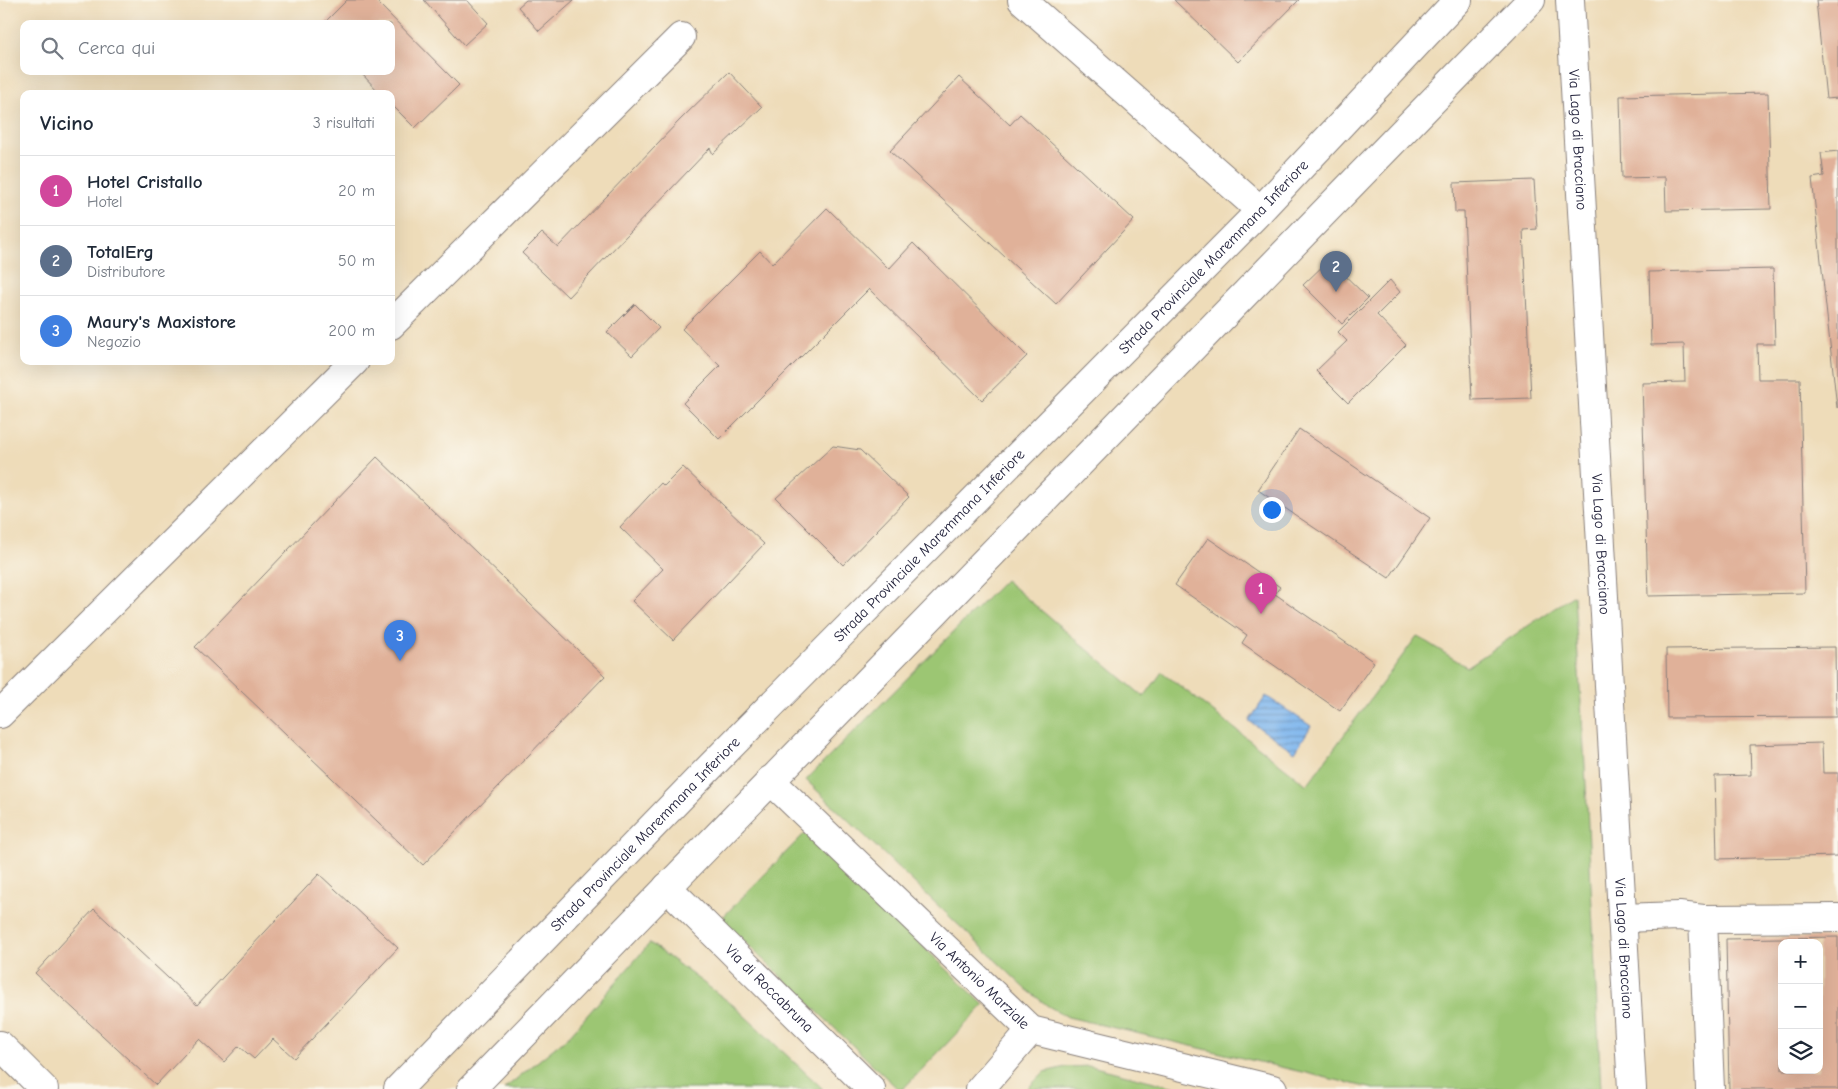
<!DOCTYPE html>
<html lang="it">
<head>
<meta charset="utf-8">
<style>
	body { margin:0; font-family:"Comic Neue",sans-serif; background:#f6f6f7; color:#1f2937 }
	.controls { position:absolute; right:15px; bottom:15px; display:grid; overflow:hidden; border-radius:10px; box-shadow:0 5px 20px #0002 }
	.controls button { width:45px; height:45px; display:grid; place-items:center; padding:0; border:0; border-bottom:1px solid #e0e1e3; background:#fff; color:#1f2937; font:25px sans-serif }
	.you { position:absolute; left:1271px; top:509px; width:18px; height:18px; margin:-12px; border:4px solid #fff; border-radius:50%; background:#1a73e8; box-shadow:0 0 0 8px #1a73e833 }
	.badge { display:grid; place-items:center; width:32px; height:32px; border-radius:50%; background:#111827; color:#fff; font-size:16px; font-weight:700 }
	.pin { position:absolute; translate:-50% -41px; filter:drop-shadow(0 1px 2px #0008) }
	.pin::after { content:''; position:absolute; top:26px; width:18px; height:15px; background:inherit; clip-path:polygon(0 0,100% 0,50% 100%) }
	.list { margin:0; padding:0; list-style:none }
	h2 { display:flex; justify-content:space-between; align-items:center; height:65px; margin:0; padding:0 20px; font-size:21px }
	h2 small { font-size:16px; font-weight:400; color:#747a83 }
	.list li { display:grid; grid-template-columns:32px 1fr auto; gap:15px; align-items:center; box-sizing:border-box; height:70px; padding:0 20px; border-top:1px solid #e0e1e3 }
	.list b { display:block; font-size:19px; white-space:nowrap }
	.list p { margin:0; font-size:16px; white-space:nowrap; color:#747a83 }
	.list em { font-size:16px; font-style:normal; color:#747a83 }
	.icon { flex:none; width:28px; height:28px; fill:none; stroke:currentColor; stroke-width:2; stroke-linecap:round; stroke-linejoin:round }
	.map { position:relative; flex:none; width:1838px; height:1089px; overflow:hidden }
	.search { position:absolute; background:#fff; box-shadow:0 5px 20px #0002; left:20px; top:20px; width:375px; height:55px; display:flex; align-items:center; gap:12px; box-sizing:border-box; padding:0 18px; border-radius:10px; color:#747a83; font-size:19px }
	.panel { position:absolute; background:#fff; box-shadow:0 5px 20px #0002; left:20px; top:90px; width:375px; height:275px; border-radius:10px }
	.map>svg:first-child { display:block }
</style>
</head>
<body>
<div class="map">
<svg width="1838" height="1089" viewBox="0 0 1838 1089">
	<defs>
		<pattern id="water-rules" width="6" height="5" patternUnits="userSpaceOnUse" patternTransform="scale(1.25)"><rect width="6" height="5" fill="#7eb6ee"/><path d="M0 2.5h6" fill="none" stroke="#6794c2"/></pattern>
	</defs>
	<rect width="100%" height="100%" fill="#fbf7ec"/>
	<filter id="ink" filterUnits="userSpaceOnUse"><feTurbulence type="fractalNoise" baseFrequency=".02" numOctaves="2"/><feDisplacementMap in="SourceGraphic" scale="10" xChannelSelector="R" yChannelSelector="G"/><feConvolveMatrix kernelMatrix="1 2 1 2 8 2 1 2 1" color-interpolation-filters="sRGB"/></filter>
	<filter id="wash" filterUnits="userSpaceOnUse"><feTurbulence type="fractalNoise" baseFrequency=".0096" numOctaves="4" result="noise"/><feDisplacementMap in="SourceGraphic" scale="20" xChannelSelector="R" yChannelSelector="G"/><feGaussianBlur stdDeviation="1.12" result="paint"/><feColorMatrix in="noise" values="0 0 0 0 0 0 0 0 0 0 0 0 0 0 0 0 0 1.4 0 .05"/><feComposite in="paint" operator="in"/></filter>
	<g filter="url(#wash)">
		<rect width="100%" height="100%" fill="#eedcb9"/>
		<path fill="#9cc673" stroke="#5f7457" d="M1005,580L1144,697L1162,672L1307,785L1417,636L1467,667L1574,595L1585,765L1601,1089H1374L1068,1017L1048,1006L1026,989L806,780Z
			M805,833L984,1005L903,1089H898L721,919Z
			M650,943L733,1005L823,1089H504L570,1035Z
			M1091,1066L1182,1089H1027L1044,1072L1066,1067Z"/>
		<path fill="url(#water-rules)" stroke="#506c94" d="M1266,696L1311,726L1295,752L1249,721Z"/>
		<g id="blocks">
			<path fill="#e0b199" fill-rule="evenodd" d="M347,0H375L459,85L415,128L391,104V94H381L359,71H391V24H323Z
				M424,0H467L488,23L464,45Z
				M526,0H574L539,31L518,7Z
				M1174,0H1299L1238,62Z
				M1816,0H1838V98L1826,99Z
				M729,72L762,107L713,154L710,148L568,297L522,253L542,233L558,247L680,120Z
				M959,77L1010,125L1020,114L1134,220L1056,304L890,151Z
				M1768,93L1771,209L1666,211L1665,177L1622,178L1620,96Z
				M1838,151V408H1837L1812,178L1824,176L1821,153Z
				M1534,180L1537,229L1523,230L1531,398L1472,400L1464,212H1455L1454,183Z
				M827,208L889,269L913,243L1027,356L982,400L869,289L719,439L683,403L720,366L682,329L760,251L772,264Z
				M1329,260L1368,298L1342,324L1303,285Z
				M1773,269L1775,344H1757L1758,379H1800L1805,593L1648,596L1642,383L1685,382L1684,344L1651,345L1649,272Z
				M1390,280L1400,292L1377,315L1406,345L1348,403L1316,371L1347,341L1338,332Z
				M635,304L659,328L632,356L607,332Z
				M1299,429L1430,518L1389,578L1258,490Z
				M833,446L860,450L909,497L843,565L776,498Z
				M377,457L605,676L423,865L195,647Z
				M683,467L764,544L673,640L632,601L663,569L620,527L661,483L664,486Z
				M1208,538L1280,587L1275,594L1374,662L1340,711L1242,643L1247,635L1175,585Z
				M1835,647L1836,717L1667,718L1666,649Z
				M1822,743L1823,773H1838V856L1717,859L1715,776L1751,775L1750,745Z
				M319,874L398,948L294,1058L273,1039L254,1059L239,1046L224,1062L199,1039L156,1085L35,973L94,909L197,1005Z
				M1838,937V1089H1729L1726,939ZM1782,943H1819V1070H1782Z"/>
		</g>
	</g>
	<g filter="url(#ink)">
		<use href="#blocks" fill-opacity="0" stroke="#887f7a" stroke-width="1"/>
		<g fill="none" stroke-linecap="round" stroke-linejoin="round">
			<g stroke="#887f7a" stroke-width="30">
				<g id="minor">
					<path d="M1022,0L1260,210"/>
					<path id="s1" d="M1570,0L1632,1089"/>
					<path d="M391,325L681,37"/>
					<path d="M0,714L355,361"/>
					<path id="s2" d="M770,780L1031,1030L1273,1089"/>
					<path id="s3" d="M667,887L871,1089"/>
					<path d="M1622,918L1679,916L1703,919L1710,1089"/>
					<path d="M1703,919L1838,918"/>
					<path d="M0,1045L44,1089"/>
					<path d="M980,1089L1031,1030"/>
				</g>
			</g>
			<g stroke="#887f7a" stroke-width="30">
				<g id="major">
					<path id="s4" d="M398,1089L711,766L1254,217L1458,0"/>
					<path d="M471,1089L1531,0"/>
				</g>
			</g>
			<use href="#minor" stroke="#fff" stroke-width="28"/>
			<use href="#major" stroke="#fff" stroke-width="28"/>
		</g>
	</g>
	<g text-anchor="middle" stroke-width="4" stroke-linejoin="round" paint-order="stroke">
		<g font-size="15" fill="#22223b" stroke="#fbf7ec">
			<text dy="5" stroke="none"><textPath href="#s1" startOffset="140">Via Lago di Bracciano</textPath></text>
			<text dy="5" stroke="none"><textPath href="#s4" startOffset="1165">Strada Provinciale Maremmana Inferiore</textPath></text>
			<text dy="5" stroke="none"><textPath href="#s4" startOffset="760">Strada Provinciale Maremmana Inferiore</textPath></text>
			<text dy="5" stroke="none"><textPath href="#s1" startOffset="545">Via Lago di Bracciano</textPath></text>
			<text dy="5" stroke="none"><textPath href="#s4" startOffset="355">Strada Provinciale Maremmana Inferiore</textPath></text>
			<text dy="5" stroke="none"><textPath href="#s1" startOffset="950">Via Lago di Bracciano</textPath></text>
			<text dy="5" stroke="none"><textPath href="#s2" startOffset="290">Via Antonio Marziale</textPath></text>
			<text dy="5" stroke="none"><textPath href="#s3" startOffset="144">Via di Roccabruna</textPath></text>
		</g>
	</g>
</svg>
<div class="controls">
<button>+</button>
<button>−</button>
<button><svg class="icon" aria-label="layers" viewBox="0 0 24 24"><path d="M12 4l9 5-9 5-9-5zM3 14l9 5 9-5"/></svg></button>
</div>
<div class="you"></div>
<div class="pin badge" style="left:1261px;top:614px;background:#d1479c">1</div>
<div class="pin badge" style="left:1336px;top:292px;background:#5c6f8a">2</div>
<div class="pin badge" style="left:400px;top:661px;background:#3f7fe0">3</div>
<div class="search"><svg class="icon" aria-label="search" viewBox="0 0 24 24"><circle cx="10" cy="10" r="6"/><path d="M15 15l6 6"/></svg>Cerca qui</div>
<section class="panel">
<h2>Vicino<small>3 risultati</small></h2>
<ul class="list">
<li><span class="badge" style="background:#d1479c">1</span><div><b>Hotel Cristallo</b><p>Hotel</p></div><em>20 m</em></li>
<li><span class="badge" style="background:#5c6f8a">2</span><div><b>TotalErg</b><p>Distributore</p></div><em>50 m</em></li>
<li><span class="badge" style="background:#3f7fe0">3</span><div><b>Maury's Maxistore</b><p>Negozio</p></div><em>200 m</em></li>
</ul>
</section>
</div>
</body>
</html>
